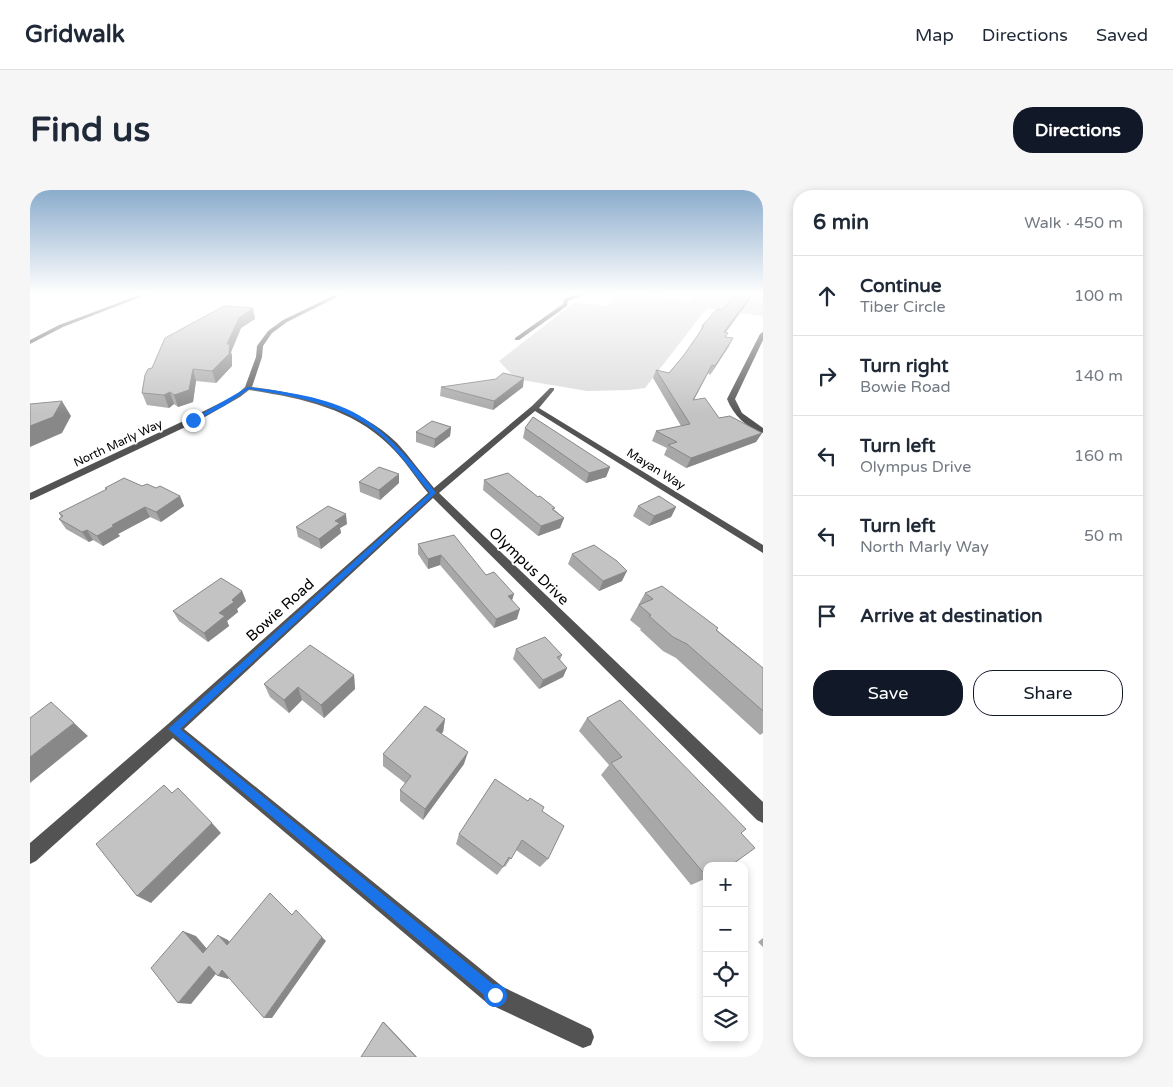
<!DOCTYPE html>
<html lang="en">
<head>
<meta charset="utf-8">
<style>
	body { margin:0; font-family:"Varela Round",sans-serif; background:#f6f6f7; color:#1f2937 }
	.controls { position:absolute; right:15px; bottom:15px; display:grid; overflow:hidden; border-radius:10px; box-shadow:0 2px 8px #0003 }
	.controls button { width:45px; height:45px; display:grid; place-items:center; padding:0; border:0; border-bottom:1px solid #e0e1e3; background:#fff; color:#1f2937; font:25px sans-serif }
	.stop { position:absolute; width:15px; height:15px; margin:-11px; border:4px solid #1a73e8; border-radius:50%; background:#fff }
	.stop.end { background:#1a73e8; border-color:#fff; box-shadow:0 1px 5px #0008 }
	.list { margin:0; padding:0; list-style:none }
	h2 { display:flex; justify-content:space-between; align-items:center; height:65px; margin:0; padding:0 20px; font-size:21px }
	h2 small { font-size:16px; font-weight:400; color:#747a83 }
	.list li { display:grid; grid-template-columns:32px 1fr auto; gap:15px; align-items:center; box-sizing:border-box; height:80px; padding:0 20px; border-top:1px solid #e0e1e3 }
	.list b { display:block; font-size:19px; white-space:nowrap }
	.list p { margin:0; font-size:16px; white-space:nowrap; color:#747a83 }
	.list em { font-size:16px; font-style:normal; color:#747a83 }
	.actions { display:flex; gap:10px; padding:15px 20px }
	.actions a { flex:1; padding:11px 0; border:1px solid #111827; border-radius:20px; text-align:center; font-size:18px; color:#111827 }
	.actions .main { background:#111827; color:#fff }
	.icon { flex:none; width:28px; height:28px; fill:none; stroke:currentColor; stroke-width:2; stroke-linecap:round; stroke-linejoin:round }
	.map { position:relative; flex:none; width:733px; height:867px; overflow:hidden; border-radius:20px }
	header { display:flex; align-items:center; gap:30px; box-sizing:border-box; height:70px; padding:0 25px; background:#fff; border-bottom:1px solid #e0e1e3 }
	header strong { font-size:24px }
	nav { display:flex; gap:28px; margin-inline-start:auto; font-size:18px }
	.intro { display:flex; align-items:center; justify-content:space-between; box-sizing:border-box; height:120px; padding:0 30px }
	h1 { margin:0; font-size:35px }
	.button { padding:12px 22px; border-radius:20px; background:#111827; color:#fff; font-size:18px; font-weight:700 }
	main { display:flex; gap:30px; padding:0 30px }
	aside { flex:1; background:#fff; border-radius:20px; box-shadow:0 2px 8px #0003 }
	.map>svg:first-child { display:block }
</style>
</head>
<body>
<header>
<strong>Gridwalk</strong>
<nav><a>Map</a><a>Directions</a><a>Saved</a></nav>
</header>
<div class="intro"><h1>Find us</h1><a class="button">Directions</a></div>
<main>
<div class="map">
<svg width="733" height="867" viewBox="0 0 733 867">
	<rect width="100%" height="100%" fill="#fff"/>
	<path fill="#dadada" d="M588,104H609L660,111L664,104H733V126L677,118L615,198L599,200L557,201L486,189L469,171L545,112L577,116Z"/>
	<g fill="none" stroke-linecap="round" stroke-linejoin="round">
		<path fill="#535353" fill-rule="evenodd" d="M112,104H118L33,137L0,154V150L29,135Z
			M307,104H313L257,132L242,143L233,156L232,167L222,197C274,204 328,215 367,253C380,267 391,283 404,298L502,216L520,198H524V200L509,218L733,355V363L505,221L409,303L733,612V633L727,630L403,308L154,539L473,797L561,839L564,847L561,855L553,858L457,813L143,548L6,671L0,674V653L138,534L398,303C385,287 374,269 359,255C321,218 270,208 219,200L210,207L166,232L3,309L0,310V303L160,228L206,205L215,197L226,167L227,156L238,141L253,130Z
			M549,104H556L538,111L537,116L489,150H485V148L533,114L534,109Z
			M733,142V150L705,209L712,223L733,238V243C717,238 703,225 697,209L730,144Z"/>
	</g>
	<path fill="#a8a8a8" d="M631,104H653L651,107Z
		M720,109L695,143L699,156L680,185L678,183L664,210L689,228L732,243L726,252L656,278L634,265L637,258L622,251L626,241L651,236L623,188L626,180L639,183L654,165L669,144L672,136L692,120Z
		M223,118L225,129L211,138L201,162L202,166V176L186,193L166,191L163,212L148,217L144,214L139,218L117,215L112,203L122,178Z
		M411,197H493L463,220L410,206Z
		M421,237L420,246L404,258L386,252V242Z
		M495,238L580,277L576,287L556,293L493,248Z
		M369,284V293L350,310L330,302L329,292Z
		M454,290L525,320L534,328L530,338L508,346L453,300Z
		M112,296L126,298L150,306L154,316L131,332L120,327L88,344L90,346L73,356L63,350L59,352L36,339L29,329L31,327L29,323L76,300L75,298Z
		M608,316L646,317L641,327L619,336L603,326Z
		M317,334L310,338L311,343L291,359L268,347L266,337Z
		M388,354L456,385L487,429L464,438L410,375L398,379L388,364Z
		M542,364L592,391L569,401L538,374Z
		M212,401L216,411L207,419L208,422L197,431L199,436L178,452L149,431L143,421Z
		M615,403L688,438L687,440L733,478V543L730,545L646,468L633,461L610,440L611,439L600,430Z
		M486,459L532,465L530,470L537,478L533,487L509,499L483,469Z
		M324,485L325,499L294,528L272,510L259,523L240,507L234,494Z
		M557,528L711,643L677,676V688L661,695L571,585L579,575L549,541Z
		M415,529L413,542L411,544L434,574L393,630L370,611V600L375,593L353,576V564Z
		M512,621L518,669L510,677L486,660L475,677L474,676L467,685L426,654L429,644Z
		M733,748V757L728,752Z"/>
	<path fill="#888" d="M722,104L720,109L690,150L694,142Z
		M223,118L225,129L211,138L201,162L202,166V176L186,193L182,181L197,154L209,128Z
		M703,148L699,156L680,185L685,176Z
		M163,179L166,191L163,212L148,217L144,205Z
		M494,188L493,197L463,220L464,211Z
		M140,202L144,214L139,218L134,205Z
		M32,211L41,226L32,243L0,257V236Z
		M421,237L420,246L404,258L405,249Z
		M732,243L726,252L656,278L661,268Z
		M580,277L576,287L556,293L559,283Z
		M369,284V293L350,310L349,300Z
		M150,306L154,316L131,332L126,322Z
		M115,317L120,327L88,344L90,346L73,356L67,346L82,335Z
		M646,317L641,327L619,336L624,326Z
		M316,324L317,334L310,338L311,343L291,359L289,349L305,331Z
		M534,328L530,338L508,346L511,336Z
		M57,340L63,350L59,352L52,342Z
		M411,365L410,375L398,379V369Z
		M597,381L592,391L569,401L573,391Z
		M212,401L216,411L207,419L208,422L197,431L199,436L178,452L174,443L189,423L202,410Z
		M484,404L481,414L478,406Z
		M490,419L487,429L464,438L466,429Z
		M537,478L533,487L509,499L513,490Z
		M324,485L325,499L294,528L291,515Z
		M268,497L272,510L259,523L254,510Z
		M415,529L413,542L404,553L406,540Z
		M44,533L58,546L0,593V567Z
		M438,562L434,574L393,630L395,619Z
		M182,633L191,643L121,713L107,706Z
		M153,741L166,746L184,767L173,763Z
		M188,745L198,750L206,759L197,755Z
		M292,747L296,751L242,828H234Z
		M179,776L190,779L161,814L148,813Z
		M192,780L203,783L198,789L188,786Z
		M353,832H354L387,867H386Z"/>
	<path fill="#c3c3c3" stroke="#888" d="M706,104H722L694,142L698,143L695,147L703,148L685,176L682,175L663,210L675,208L689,228L700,226L732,243L661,268L638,255L647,252L626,241L660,234L626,180L639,183L654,165L674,136H672L687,119L692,120Z
		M194,116L223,118L209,128L197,154H200L199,164L182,181L163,179L159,200L144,205L140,202L134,205L112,203L115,185L118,179L122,178L135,148Z
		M473,183L494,188L464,211L411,197L466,189Z
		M32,211L23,227L0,236V214Z
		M503,227L580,277L559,283L495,238Z
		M402,231L421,237L405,249L386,242Z
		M349,277L369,284L349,300L329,292Z
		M478,283L508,307L510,306L525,318L522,319L534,328L511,336L454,290Z
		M94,288L112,296L117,294L126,298L130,296L150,306L126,322L115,317L82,335L84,336L67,346L57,340L52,342L29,329L33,326L29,323L77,299L75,298Z
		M629,306L646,317L624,326L608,316Z
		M298,316L316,324L305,331L310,333L289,349L266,337Z
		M424,345L456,385L464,382L484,404L478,406L490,419L466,429L411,365L398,369L388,354Z
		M564,355L587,371L597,381L573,391L542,364Z
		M191,388L212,401L202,410L204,412L189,423L195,426L174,443L143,421Z
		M632,396L688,438L686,440L733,478V521L657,454L643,447L619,426L621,425L609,415L623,409L615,403Z
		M515,447L532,465L527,467L537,478L513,490L486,459Z
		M280,455L324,485L291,515L268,497L254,510L234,494Z
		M590,510L716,639L711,643L725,658L700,676H677V687L581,573L592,567L557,528Z
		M21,512L44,533L0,567V528Z
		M395,516L415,529L406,540L438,562L395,619L370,600L381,586L353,564Z
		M465,589L498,611L500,608L514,617L512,621L534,636L518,669L492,650L481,669L479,667L473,677L429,644Z
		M134,595L142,603L148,598L182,633L107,706L66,654Z
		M240,703L262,725L266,720L292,747L234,828L192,780L188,786L179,776L148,813L121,778L153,741L173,763L188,745L197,755Z
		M353,832L386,867H331Z"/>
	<linearGradient id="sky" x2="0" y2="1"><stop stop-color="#8baccc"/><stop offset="0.46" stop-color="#fff"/><stop offset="1" stop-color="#fff" stop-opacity="0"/></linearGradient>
	<rect width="733" height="225" fill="url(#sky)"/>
	<path fill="#1a73e8" d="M218,197C257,202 302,207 335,229C363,248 386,277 406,303L150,539L470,800L472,805L470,810L465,812L460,810L138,539L400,303C385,285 371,265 355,249C318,215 268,207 219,199L194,216L165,231L161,230Z"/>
	<g text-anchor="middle" stroke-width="4" stroke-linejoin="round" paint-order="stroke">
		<g font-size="12" fill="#000" stroke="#fff">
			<text transform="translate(88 253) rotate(-25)" y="4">North Marly Way</text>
			<text transform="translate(626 279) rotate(32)" y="4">Mayan Way</text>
		</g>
		<g font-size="15" fill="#000" stroke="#fff">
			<text transform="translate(499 376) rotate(44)" y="5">Olympus Drive</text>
			<text transform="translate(250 420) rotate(-42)" y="5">Bowie Road</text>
		</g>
	</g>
</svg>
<div class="controls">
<button>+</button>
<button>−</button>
<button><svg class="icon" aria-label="locate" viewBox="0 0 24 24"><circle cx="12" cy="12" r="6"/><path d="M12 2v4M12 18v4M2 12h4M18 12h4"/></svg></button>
<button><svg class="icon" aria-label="layers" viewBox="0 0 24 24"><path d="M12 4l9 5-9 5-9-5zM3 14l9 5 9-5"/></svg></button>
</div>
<div class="stop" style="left:465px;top:805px"></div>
<div class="stop end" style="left:163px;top:230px"></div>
</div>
<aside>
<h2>6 min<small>Walk · 450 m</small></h2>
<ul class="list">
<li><svg class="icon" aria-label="ahead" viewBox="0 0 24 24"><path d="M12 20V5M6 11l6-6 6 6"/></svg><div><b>Continue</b><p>Tiber Circle</p></div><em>100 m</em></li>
<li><svg class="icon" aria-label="right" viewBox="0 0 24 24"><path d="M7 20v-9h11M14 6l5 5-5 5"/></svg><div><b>Turn right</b><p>Bowie Road</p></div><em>140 m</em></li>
<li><svg class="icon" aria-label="left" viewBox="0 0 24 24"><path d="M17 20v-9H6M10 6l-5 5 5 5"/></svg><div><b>Turn left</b><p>Olympus Drive</p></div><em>160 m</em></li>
<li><svg class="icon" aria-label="left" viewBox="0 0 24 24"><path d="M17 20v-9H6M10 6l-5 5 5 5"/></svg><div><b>Turn left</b><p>North Marly Way</p></div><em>50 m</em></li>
<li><svg class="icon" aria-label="arrive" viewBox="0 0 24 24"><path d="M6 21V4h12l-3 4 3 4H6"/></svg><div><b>Arrive at destination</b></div></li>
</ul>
<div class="actions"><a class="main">Save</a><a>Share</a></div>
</aside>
</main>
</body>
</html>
